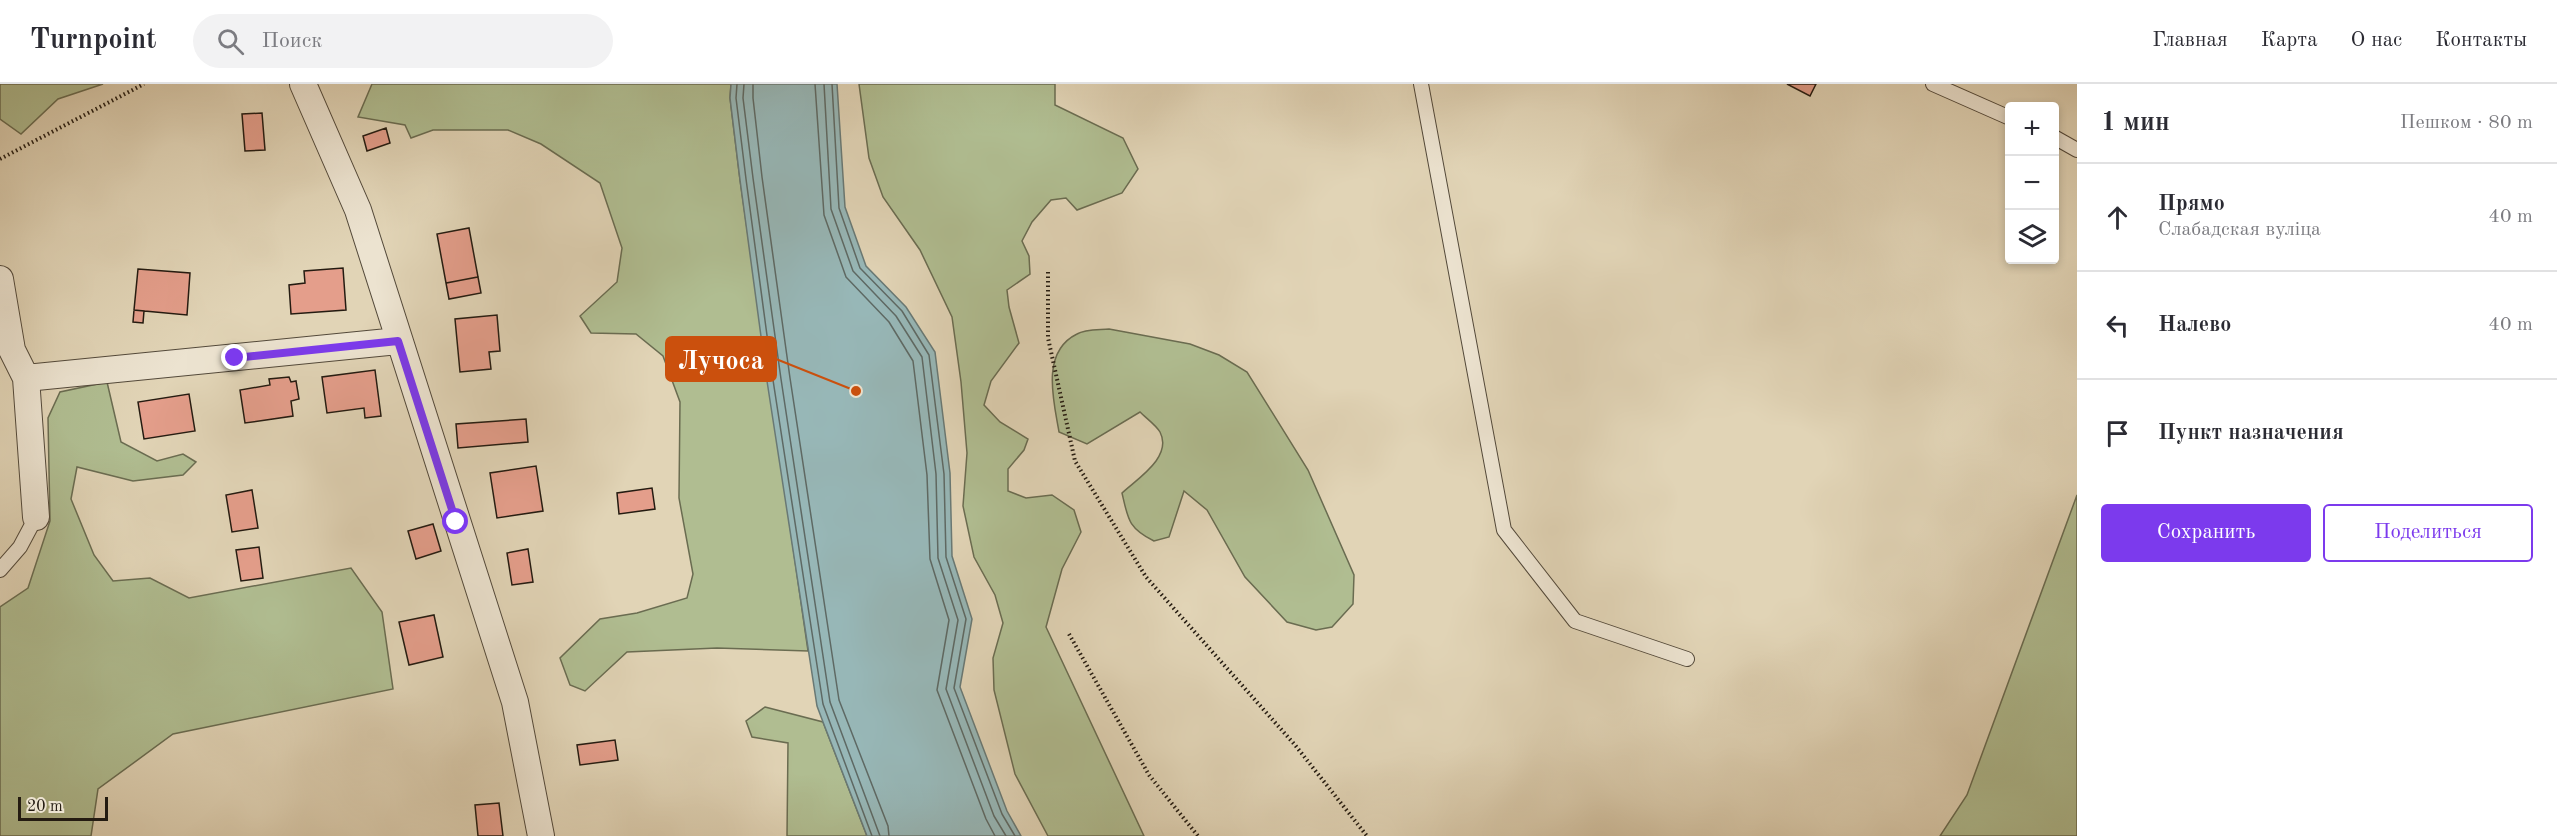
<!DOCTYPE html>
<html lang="ru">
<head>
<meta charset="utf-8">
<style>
	body { margin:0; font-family:"Old Standard TT",serif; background:#f2f2f3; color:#2b2b33 }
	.controls { position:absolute; right:18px; top:18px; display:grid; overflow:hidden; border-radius:6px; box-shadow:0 3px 9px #0003 }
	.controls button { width:54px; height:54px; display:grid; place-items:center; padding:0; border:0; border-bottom:2px solid #e1e1e2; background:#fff; color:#2b2b33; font:30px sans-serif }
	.scale { position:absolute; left:18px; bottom:15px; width:90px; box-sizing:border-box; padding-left:6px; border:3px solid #241b11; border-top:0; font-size:16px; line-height:21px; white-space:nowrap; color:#241b11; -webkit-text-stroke:4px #ece3d0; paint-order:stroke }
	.stop { position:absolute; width:18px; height:18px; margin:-14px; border:4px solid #7c3aed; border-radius:50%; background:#fff }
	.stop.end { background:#7c3aed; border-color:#fff; box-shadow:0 2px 6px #0008 }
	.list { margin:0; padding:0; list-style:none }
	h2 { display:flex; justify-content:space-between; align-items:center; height:78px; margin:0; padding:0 24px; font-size:26px }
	h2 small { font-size:20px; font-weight:400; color:#7c7c81 }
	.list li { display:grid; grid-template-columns:39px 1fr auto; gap:18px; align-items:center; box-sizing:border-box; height:108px; padding:0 24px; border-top:2px solid #e1e1e2 }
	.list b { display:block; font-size:22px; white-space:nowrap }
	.list p { margin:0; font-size:20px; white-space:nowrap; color:#7c7c81 }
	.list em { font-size:20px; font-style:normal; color:#7c7c81 }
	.actions { display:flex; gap:12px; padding:18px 24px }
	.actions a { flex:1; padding:14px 0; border:2px solid #7c3aed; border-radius:6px; text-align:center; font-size:21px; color:#7c3aed }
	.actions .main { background:#7c3aed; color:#fff }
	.icon { flex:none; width:33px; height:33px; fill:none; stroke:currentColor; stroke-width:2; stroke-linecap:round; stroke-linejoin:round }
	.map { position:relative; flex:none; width:2077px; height:752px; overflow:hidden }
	header { display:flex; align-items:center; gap:36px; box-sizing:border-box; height:84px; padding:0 30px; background:#fff; border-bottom:2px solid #e1e1e2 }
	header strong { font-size:28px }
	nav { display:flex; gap:33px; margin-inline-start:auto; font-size:21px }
	.search { width:420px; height:54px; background:#f2f2f3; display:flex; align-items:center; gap:15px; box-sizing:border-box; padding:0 21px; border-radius:33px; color:#7c7c81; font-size:22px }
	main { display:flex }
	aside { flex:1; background:#fff }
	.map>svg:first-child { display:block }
</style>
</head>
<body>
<header>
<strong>Turnpoint</strong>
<div class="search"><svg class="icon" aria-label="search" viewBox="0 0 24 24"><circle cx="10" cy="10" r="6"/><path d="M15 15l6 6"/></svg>Поиск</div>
<nav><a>Главная</a><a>Карта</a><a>О нас</a><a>Контакты</a></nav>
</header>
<main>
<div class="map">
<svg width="2077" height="752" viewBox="0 0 2077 752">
	<rect width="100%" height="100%" fill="#e1d4b6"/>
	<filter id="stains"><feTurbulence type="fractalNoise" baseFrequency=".00333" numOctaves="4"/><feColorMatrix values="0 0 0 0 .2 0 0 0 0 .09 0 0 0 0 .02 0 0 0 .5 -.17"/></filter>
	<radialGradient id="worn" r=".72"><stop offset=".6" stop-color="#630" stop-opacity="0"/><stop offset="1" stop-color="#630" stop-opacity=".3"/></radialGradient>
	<path fill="#b0bd91" stroke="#6a6c51" stroke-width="1.5" d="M0,0H103L58,15L21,50L0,35Z
		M372,0H731L730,14L740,96L808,567L717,564L627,568L585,607L570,601L560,574L600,535L637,529L687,514L693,490L679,414L680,318L663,272L636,250L591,249L580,232L617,198L622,164L600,99L541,60L508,46H433L411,54L405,41L358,33Z
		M859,0H1055V21L1123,54L1138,85L1122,109L1077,126L1066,114L1051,116L1032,138L1022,157L1029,172L1030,190L1007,206L1009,223L1019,259L991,297L984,321L1000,338L1028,355L1024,366L1008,385V407L1026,414L1052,411L1074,426L1081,448L1062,485L1046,543L1144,752H1048L1015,690L994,606L993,574L1003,539L995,511L974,473L963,422L967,369L961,298L952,233L920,166L883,113L869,74Z
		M1109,245L1190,260L1219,271L1247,288L1308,386L1354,491L1353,520L1332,543L1316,546L1287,538L1245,493L1207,426L1184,407L1169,453L1154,457C1128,444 1128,435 1122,409C1137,395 1173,373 1160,348C1156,341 1146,334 1140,328L1087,360L1059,348C1054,318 1040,268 1077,250C1085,245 1100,246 1109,245Z
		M107,298L121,358L157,377L183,370L196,378L183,391L133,397L77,383L71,415L94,471L113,497L150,494L189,514L351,484L382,528L393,605L173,650L98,705L91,752H0V523L28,504L50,437L48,334L60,308Z
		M2077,411V752H1940L1967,711Z
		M765,623L823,638L867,752H787L788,659L752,653L746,637Z"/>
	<path fill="#97b7b7" stroke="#697975" stroke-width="1.5" d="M731,0H837L845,123L866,182L906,223L935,268L950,389L952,472L972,535L960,603L1007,727L1021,752H867L823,638L817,622L767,297L740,96L730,14Z"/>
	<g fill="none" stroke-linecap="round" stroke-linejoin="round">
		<path stroke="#5e6964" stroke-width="1.5" d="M737,0L736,14L746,95L773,296L823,620L872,752
			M744,0L743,14L753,94L781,295L830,618L880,752
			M753,0V14L762,93L790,294L839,616L888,742L889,752
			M815,0L824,131L846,193L889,238L913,277L927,391L930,475L949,536L937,606L986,735L995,752
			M824,0L831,125L853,187L896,232L922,273L936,390L938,474L958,536L946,605L994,732L1006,752
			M832,0L839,124L860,184L902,227L929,271L944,390L946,473L966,535L954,604L1002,730L1015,752"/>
	</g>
	<path fill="#e49e8b" stroke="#241b11" stroke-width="1.5" d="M1787,0H1816L1810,12Z
		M262,29L265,66L245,67L242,30Z
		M386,44L390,59L367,67L363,52Z
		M469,144L478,193L446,199L437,150Z
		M343,184L346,226L291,230L289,201L305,199L304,187Z
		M138,185L190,189L187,231L134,226Z
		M478,193L481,209L449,215L446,199Z
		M134,226L144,227L143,239L133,238Z
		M497,231L500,267L489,268L491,285L460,288L455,235Z
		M375,286L381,332L365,334L364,324L327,329L322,293Z
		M289,293L291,298L296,297L299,315L291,317L293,332L245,339L240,306L270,301L269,295Z
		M189,310L195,347L144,355L138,318Z
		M526,335L528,358L458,364L456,340Z
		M536,382L543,427L497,434L490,389Z
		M652,404L655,425L619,430L617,409Z
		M252,406L258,444L232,448L226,411Z
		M433,440L441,467L416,475L408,447Z
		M259,463L263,494L241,497L236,466Z
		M528,465L533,498L512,501L507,469Z
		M434,531L443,573L409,581L399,538Z
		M615,656L618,676L580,681L577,661Z
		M499,719L503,752H478L475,721Z"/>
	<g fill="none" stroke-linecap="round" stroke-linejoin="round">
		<g stroke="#53493a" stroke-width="16">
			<path id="service" d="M1421,0L1504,446L1575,537L1687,575
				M1933,0L2010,34
				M2054,53L2077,66
				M0,486L20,463L36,433"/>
		</g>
		<g stroke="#53493a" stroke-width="28">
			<path id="minor" d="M303,0L358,126L515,618L541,752
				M0,195L12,266L26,294L36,433
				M26,294L398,257"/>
		</g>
		<path stroke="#241b11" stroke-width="4" stroke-dasharray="1.5 3" stroke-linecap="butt" d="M0,75L144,0
			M1048,188V254L1075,377L1146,493L1295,661L1367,752
			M1069,550L1149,691L1198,752"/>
		<use href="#service" stroke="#ece3d0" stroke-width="14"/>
		<use href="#minor" stroke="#ece3d0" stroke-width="26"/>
	</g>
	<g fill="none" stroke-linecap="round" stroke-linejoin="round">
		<path stroke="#7c3aed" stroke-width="8" d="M235,274L398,257L456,438"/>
	</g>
	<path fill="none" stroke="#cb500d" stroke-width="2" d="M856 307L776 275"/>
	<circle fill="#cb500d" stroke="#ece3d0" stroke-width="2" cx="856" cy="307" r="6"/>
	<rect fill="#cb500d" stroke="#cb500d" stroke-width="2" x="666" y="253" width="110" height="44" rx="6"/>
	<g font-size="26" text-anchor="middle" font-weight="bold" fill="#fff">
		<text x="721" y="285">Лучоса</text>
	</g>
	<rect width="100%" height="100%" filter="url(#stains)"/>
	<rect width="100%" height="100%" fill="url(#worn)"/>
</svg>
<div class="controls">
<button>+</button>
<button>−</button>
<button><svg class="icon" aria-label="layers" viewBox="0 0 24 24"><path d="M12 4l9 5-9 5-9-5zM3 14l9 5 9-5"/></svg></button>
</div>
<div class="scale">20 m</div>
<div class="stop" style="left:456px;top:438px"></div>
<div class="stop end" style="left:235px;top:274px"></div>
</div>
<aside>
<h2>1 мин<small>Пешком · 80 m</small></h2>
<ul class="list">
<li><svg class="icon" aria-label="ahead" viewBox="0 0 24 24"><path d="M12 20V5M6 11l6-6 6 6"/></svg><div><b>Прямо</b><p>Слабадская вуліца</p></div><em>40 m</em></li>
<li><svg class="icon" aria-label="left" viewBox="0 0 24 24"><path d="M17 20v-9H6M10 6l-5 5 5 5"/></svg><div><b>Налево</b></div><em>40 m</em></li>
<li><svg class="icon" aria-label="arrive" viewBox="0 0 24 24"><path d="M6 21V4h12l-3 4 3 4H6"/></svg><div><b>Пункт назначения</b></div></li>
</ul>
<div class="actions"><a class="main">Сохранить</a><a>Поделиться</a></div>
</aside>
</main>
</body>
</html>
